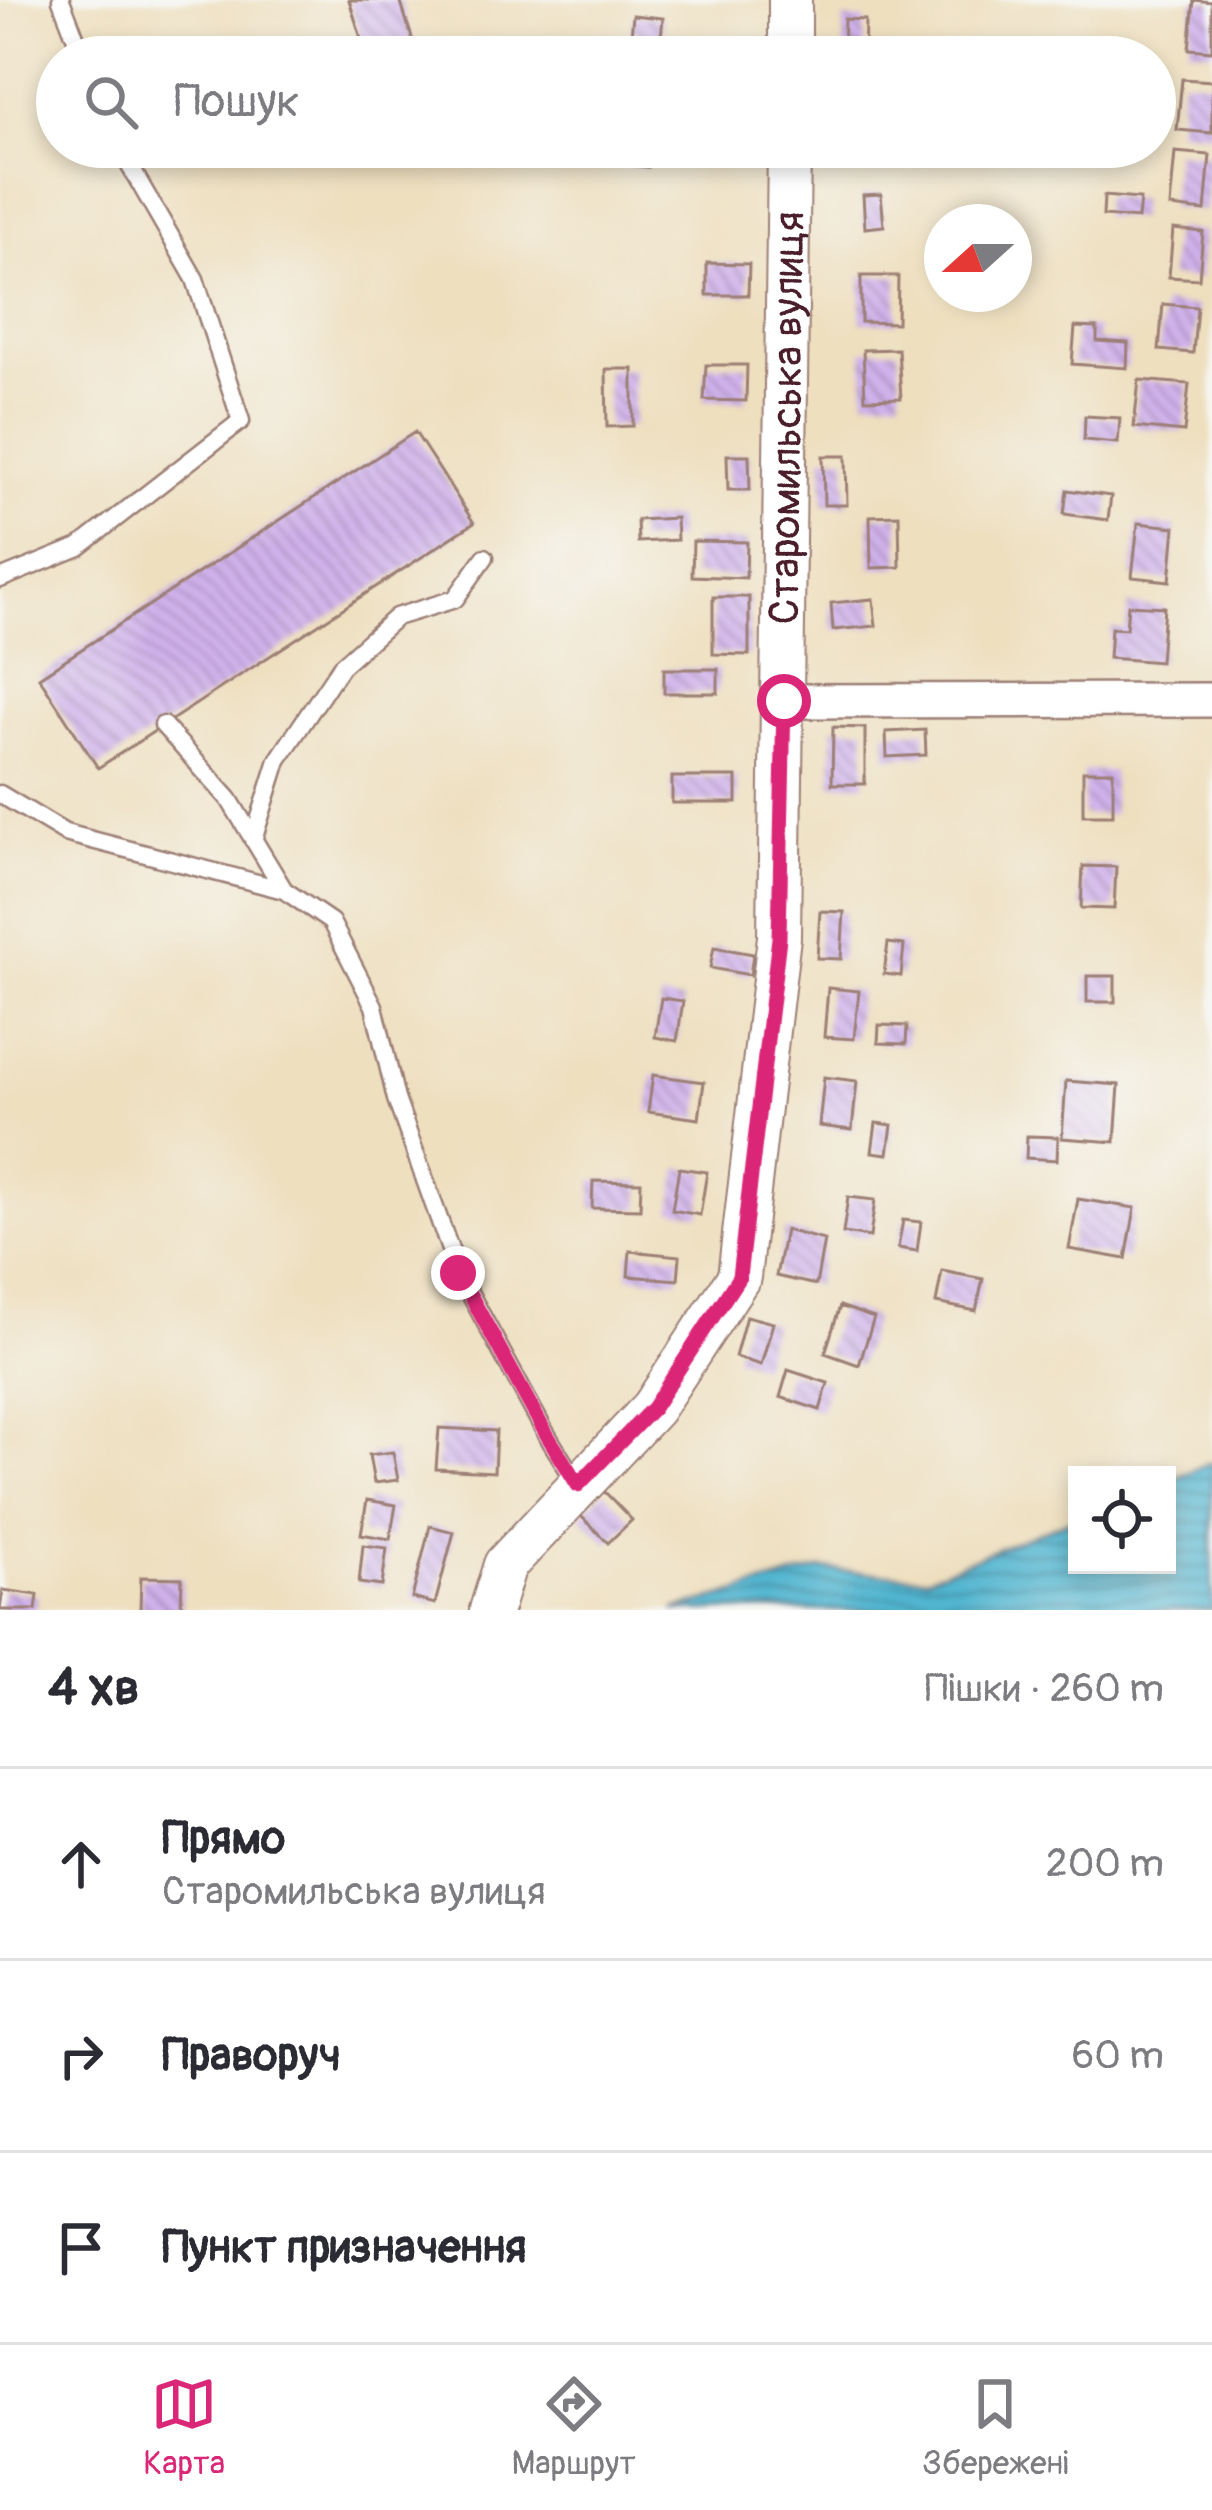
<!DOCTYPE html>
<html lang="uk">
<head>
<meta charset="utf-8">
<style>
	body { margin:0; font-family:Pangolin,sans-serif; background:#f2f2f3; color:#2b2b33 }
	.controls { position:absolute; right:36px; bottom:36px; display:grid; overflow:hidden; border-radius:0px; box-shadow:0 6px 18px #0003 }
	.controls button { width:108px; height:108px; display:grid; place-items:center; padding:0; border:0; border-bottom:3px solid #e1e1e2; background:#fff; color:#2b2b33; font:60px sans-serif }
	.compass { position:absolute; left:924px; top:204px; width:108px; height:108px; border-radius:50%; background:#fff; box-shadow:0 6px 18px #0003; rotate:249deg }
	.stop { position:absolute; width:36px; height:36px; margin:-27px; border:9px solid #db2777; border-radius:50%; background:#fff }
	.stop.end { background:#db2777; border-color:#fff; box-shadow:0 3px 12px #0008 }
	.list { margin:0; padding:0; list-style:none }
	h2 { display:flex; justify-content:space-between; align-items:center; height:156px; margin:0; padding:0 48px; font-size:51px }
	h2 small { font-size:39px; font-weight:400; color:#7c7c81 }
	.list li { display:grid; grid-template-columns:78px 1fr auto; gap:36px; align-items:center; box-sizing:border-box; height:192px; padding:0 48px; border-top:3px solid #e1e1e2 }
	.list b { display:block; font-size:45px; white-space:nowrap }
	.list p { margin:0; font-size:39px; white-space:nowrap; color:#7c7c81 }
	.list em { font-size:39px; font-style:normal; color:#7c7c81 }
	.icon { flex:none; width:66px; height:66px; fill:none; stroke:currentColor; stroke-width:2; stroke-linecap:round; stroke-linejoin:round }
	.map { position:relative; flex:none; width:1212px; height:1610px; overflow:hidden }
	.search { position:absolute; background:#fff; box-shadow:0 6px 18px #0003; left:36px; right:36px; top:36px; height:132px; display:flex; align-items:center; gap:30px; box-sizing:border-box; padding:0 42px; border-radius:66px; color:#7c7c81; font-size:45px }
	.sheet { height:732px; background:#fff }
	nav { display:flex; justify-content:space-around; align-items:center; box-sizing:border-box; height:168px; border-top:3px solid #e1e1e2; background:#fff; font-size:33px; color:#7c7c81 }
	nav a { display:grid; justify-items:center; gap:6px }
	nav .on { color:#db2777 }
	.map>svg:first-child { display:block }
</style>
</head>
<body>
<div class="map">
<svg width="1212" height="1610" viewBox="0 0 1212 1610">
	<defs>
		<pattern id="water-rules" width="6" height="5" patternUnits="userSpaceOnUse" patternTransform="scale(3)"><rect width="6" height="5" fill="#51b5d0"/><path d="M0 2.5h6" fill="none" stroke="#4593a9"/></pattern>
		<pattern id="building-back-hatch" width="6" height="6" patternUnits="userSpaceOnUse" patternTransform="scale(3)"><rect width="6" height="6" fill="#d0b2eb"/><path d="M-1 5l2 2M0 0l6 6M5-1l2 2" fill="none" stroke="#ab90bf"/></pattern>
	</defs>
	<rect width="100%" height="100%" fill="#f6f6f2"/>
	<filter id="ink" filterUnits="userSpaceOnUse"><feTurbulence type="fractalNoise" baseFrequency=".00833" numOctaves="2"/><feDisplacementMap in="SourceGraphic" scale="24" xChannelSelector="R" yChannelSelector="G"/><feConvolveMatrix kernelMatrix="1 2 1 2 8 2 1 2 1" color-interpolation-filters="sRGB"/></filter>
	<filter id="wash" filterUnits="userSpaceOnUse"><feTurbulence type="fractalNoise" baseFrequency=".004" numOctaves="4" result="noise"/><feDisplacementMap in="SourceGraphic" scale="48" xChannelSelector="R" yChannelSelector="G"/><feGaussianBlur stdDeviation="2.7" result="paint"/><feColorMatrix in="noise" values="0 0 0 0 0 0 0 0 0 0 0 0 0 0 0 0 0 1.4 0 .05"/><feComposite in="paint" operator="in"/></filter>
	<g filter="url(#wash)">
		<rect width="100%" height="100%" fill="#eedfbf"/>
		<path fill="url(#water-rules)" stroke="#4e6a7e" stroke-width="3" d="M1212,1462V1610H674L820,1569L928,1577L1077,1517V1565H1167V1481Z"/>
		<g id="blocks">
			<path fill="url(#building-back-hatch)" d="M349,0H400L418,57H367Z
				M1194,0L1212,2V51L1189,49Z
				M633,15L663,18L659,57H629Z
				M844,19L865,20L864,57H843Z
				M1182,79L1212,81V133L1177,130Z
				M620,147H650L648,167L618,164Z
				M1175,152L1210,155L1205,211L1170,207Z
				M881,194L884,226L865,228L863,195Z
				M1104,196L1140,199L1138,219L1103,216Z
				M1173,229L1203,232L1199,279L1169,277Z
				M707,263L749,264L748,295H707Z
				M861,276H898L897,323L861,322Z
				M1163,304L1197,307L1193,353L1159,350Z
				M1075,327L1097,328V341L1128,343L1127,368L1072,364Z
				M898,349L901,398L865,399L863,350Z
				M706,365H747L746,401L704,400Z
				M606,369H633V426L607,427Z
				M1139,380L1189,384L1184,432L1134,427Z
				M1085,416L1120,418L1118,443L1084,440Z
				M415,432L474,523L98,768L39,677Z
				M727,455H749L750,490H728Z
				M823,456H846L847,505H824Z
				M1067,490L1111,496L1108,520L1064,514Z
				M899,515L900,567L871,568L870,516Z
				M676,518L677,540L638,542L637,520Z
				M1138,523L1175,527L1170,581L1132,577Z
				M693,541L747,542L746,578L692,576Z
				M713,597H749V655L713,654Z
				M873,599L876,626L833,630L831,603Z
				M1128,605L1164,607L1160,662L1109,658L1111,628L1126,629Z
				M664,669H718V693H664Z
				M833,727L865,728V784H832Z
				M925,730L926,755L887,757L886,732Z
				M1083,771H1113V815H1083Z
				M672,777H737V803H672Z
				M1083,866L1116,867L1114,909L1081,908Z
				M820,911L844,912L841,959L817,958Z
				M888,943L904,945L901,976L884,974Z
				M714,947L753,954L750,975L710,968Z
				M1087,976H1115V1002H1087Z
				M828,988L859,991L854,1039L824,1037Z
				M661,998L683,1001L677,1041L655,1037Z
				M879,1025L907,1026L906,1044L878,1043Z
				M653,1075L704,1082L699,1119L648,1112Z
				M824,1077L857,1081L852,1130L819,1126Z
				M1066,1081L1119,1085L1115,1142L1062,1138Z
				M876,1123L892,1125L888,1154L872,1152Z
				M1027,1136L1058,1137L1057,1160L1026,1158Z
				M679,1168L707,1172L700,1215L672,1210Z
				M593,1181L641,1182L640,1209L592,1208Z
				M848,1197L875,1200L870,1237L843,1233Z
				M1078,1199L1135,1208L1126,1259L1069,1249Z
				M903,1220L921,1222L917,1251L898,1248Z
				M785,1230L824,1240L816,1285L776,1276Z
				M630,1251L680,1256L678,1280L628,1276Z
				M942,1271L983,1279L976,1311L936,1303Z
				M840,1306L874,1318L859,1365L825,1353Z
				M746,1316L773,1323L761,1365L735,1357Z
				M788,1370L828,1383L820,1410L780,1397Z
				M439,1428L496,1431L494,1472L436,1469Z
				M393,1452L398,1480L374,1483L369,1455Z
				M604,1491L632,1520L608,1543L580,1515Z
				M367,1500L396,1505L390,1539L361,1534Z
				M430,1526L454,1532L435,1604L412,1598Z
				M363,1545L387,1548L382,1586L359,1583Z
				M141,1577L182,1578L181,1610H140Z
				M3,1590L38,1595L36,1610H0Z"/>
		</g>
	</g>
	<g filter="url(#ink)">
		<use href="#blocks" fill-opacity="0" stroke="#9c7f75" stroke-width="3"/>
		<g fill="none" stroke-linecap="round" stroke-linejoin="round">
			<g stroke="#9c7f75" stroke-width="21">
				<path id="service" d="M61,0L83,57
					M0,579L79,547L241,421L195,279L119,147
					M163,725L229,799L284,890
					M0,794L65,833L284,890L331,922L374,1006L396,1099L458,1272L544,1430L577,1484
					M253,840L278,760L341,666L396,617L455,599L485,557"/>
			</g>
			<g stroke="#9c7f75" stroke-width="38">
				<path id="minor" d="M784,701L1212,700"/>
			</g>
			<g stroke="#9c7f75" stroke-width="46">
				<g id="tertiary">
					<path d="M790,57V0"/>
					<path id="s1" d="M491,1610L505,1565L653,1408L739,1277L779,937L789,147"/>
				</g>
			</g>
			<use href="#service" stroke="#fff" stroke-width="16"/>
			<use href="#minor" stroke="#fff" stroke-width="33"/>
			<use href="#tertiary" stroke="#fff" stroke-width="42"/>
		</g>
	</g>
	<g fill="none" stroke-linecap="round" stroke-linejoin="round" filter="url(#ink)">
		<path stroke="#db2777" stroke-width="15" d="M458,1273L544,1430L578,1485L653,1408L739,1277L779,938L784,701"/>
	</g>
	<g text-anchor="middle" stroke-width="12" stroke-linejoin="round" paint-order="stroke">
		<g font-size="42" fill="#4a1f2b" stroke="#f6f6f2">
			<text dy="15" stroke="none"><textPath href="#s1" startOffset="1281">Старомильська вулиця</textPath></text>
		</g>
	</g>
</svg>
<div class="controls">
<button><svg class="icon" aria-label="locate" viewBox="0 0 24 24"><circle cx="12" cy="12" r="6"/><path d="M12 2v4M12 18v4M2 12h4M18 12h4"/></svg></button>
</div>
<svg class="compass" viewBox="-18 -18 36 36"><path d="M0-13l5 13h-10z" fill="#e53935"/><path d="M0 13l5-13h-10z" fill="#7c7c81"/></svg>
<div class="stop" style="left:784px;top:701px"></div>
<div class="stop end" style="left:458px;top:1273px"></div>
<div class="search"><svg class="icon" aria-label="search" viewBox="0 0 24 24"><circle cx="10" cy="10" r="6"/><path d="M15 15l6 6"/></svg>Пошук</div>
</div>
<section class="sheet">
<h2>4 хв<small>Пішки · 260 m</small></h2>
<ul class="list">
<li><svg class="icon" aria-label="ahead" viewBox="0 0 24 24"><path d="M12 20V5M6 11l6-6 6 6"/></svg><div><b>Прямо</b><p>Старомильська вулиця</p></div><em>200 m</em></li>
<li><svg class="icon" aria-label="right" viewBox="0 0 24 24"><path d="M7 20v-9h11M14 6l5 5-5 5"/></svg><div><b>Праворуч</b></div><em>60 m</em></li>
<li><svg class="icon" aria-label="arrive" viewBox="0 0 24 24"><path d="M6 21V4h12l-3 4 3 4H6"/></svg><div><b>Пункт призначення</b></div></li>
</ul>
</section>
<nav>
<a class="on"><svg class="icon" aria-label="map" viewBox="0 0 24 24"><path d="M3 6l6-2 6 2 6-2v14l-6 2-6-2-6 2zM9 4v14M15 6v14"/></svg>Карта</a>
<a><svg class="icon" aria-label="directions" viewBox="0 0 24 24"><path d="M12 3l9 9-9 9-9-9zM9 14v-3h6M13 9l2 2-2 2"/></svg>Маршрут</a>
<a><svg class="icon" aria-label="saved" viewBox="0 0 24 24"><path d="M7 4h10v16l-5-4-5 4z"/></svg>Збережені</a>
</nav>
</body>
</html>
